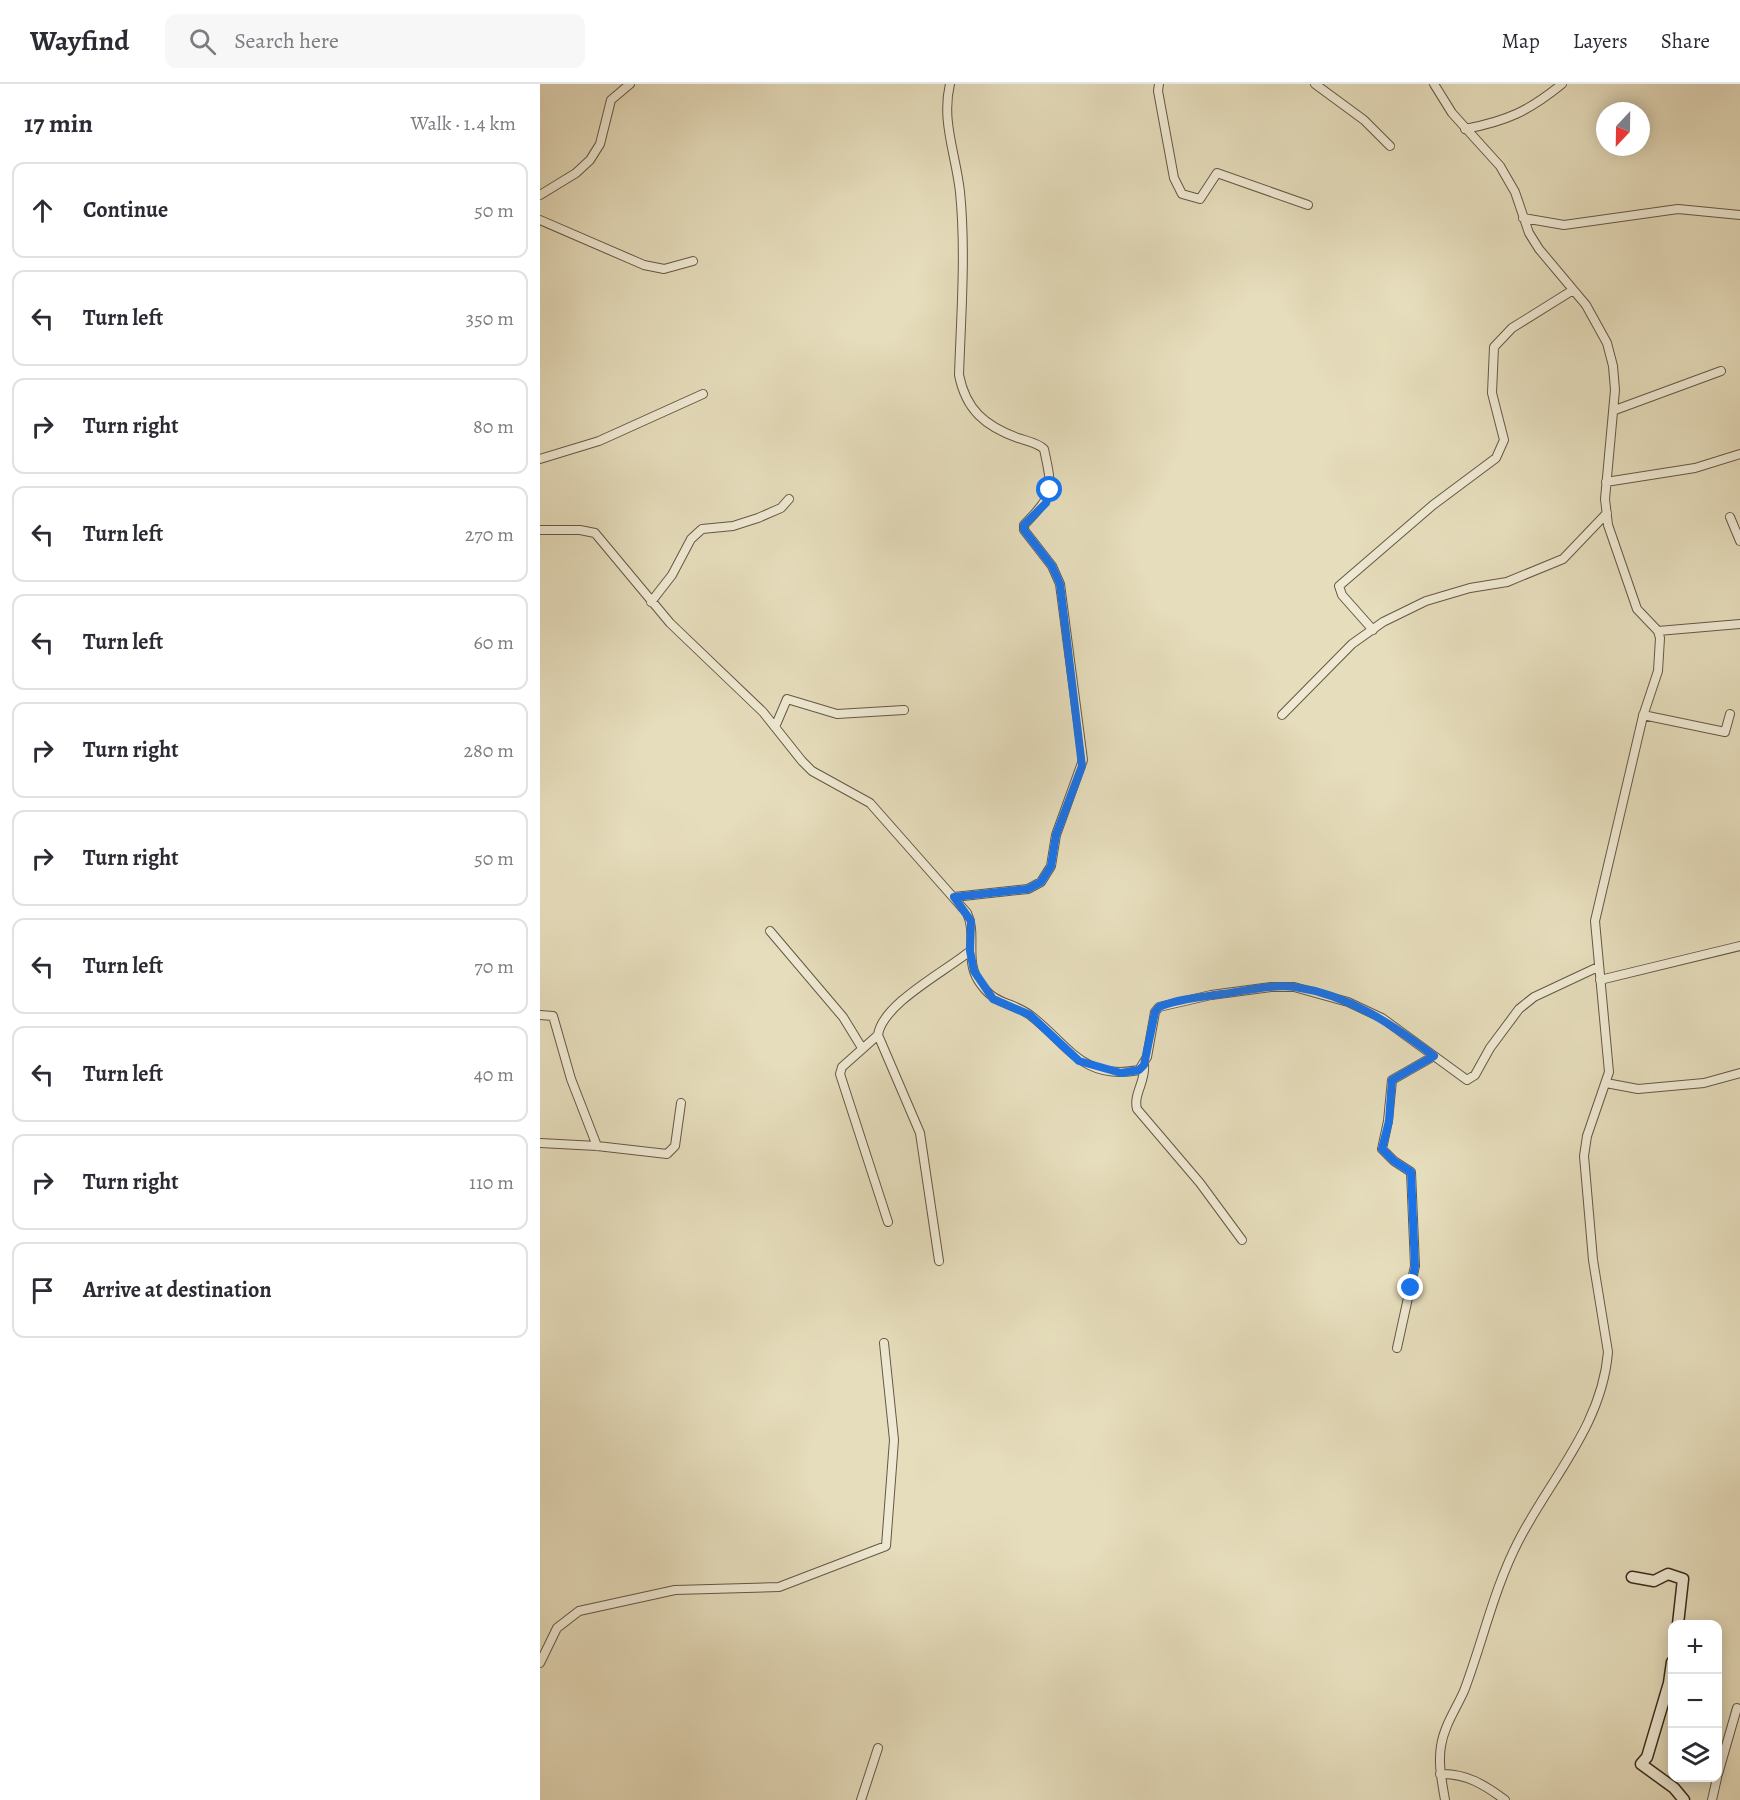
<!DOCTYPE html>
<html lang="en">
<head>
<meta charset="utf-8">
<style>
	body { margin:0; font-family:Alegreya,serif; background:#f7f7f7; color:#2b2b33 }
	.controls { position:absolute; right:18px; bottom:18px; display:grid; overflow:hidden; border-radius:12px; box-shadow:0 3px 15px #0003 }
	.controls button { width:54px; height:54px; display:grid; place-items:center; padding:0; border:0; border-bottom:2px solid #e1e1e2; background:#fff; color:#2b2b33; font:30px sans-serif }
	.compass { position:absolute; left:1056px; top:18px; width:54px; height:54px; border-radius:50%; background:#fff; box-shadow:0 3px 15px #0003; rotate:202deg }
	.stop { position:absolute; width:18px; height:18px; margin:-14px; border:4px solid #1a73e8; border-radius:50%; background:#fff }
	.stop.end { background:#1a73e8; border-color:#fff; box-shadow:0 2px 6px #0008 }
	.list { margin:0; padding:0; list-style:none }
	h2 { display:flex; justify-content:space-between; align-items:center; height:78px; margin:0; padding:0 24px; font-size:26px }
	h2 small { font-size:20px; font-weight:400; color:#7c7c81 }
	.list li { display:grid; grid-template-columns:39px 1fr auto; gap:18px; align-items:center; box-sizing:border-box; height:96px; margin:0 12px 12px; padding:0 12px; border:2px solid #e1e1e2; border-radius:12px }
	.list b { display:block; font-size:22px; white-space:nowrap }
	.list em { font-size:20px; font-style:normal; color:#7c7c81 }
	.icon { flex:none; width:33px; height:33px; fill:none; stroke:currentColor; stroke-width:2; stroke-linecap:round; stroke-linejoin:round }
	.map { position:relative; flex:none; width:1200px; height:1716px; overflow:hidden }
	header { display:flex; align-items:center; gap:36px; box-sizing:border-box; height:84px; padding:0 30px; background:#fff; border-bottom:2px solid #e1e1e2 }
	header strong { font-size:28px }
	nav { display:flex; gap:33px; margin-inline-start:auto; font-size:21px }
	.search { width:420px; height:54px; background:#f7f7f7; display:flex; align-items:center; gap:15px; box-sizing:border-box; padding:0 21px; border-radius:12px; color:#7c7c81; font-size:22px }
	main { display:flex }
	aside { flex:1; background:#fff }
	.map>svg:first-child { display:block }
</style>
</head>
<body>
<header>
<strong>Wayfind</strong>
<div class="search"><svg class="icon" aria-label="search" viewBox="0 0 24 24"><circle cx="10" cy="10" r="6"/><path d="M15 15l6 6"/></svg>Search here</div>
<nav><a>Map</a><a>Layers</a><a>Share</a></nav>
</header>
<main>
<aside>
<h2>17 min<small>Walk · 1.4 km</small></h2>
<ul class="list">
<li><svg class="icon" aria-label="ahead" viewBox="0 0 24 24"><path d="M12 20V5M6 11l6-6 6 6"/></svg><div><b>Continue</b></div><em>50 m</em></li>
<li><svg class="icon" aria-label="left" viewBox="0 0 24 24"><path d="M17 20v-9H6M10 6l-5 5 5 5"/></svg><div><b>Turn left</b></div><em>350 m</em></li>
<li><svg class="icon" aria-label="right" viewBox="0 0 24 24"><path d="M7 20v-9h11M14 6l5 5-5 5"/></svg><div><b>Turn right</b></div><em>80 m</em></li>
<li><svg class="icon" aria-label="left" viewBox="0 0 24 24"><path d="M17 20v-9H6M10 6l-5 5 5 5"/></svg><div><b>Turn left</b></div><em>270 m</em></li>
<li><svg class="icon" aria-label="left" viewBox="0 0 24 24"><path d="M17 20v-9H6M10 6l-5 5 5 5"/></svg><div><b>Turn left</b></div><em>60 m</em></li>
<li><svg class="icon" aria-label="right" viewBox="0 0 24 24"><path d="M7 20v-9h11M14 6l5 5-5 5"/></svg><div><b>Turn right</b></div><em>280 m</em></li>
<li><svg class="icon" aria-label="right" viewBox="0 0 24 24"><path d="M7 20v-9h11M14 6l5 5-5 5"/></svg><div><b>Turn right</b></div><em>50 m</em></li>
<li><svg class="icon" aria-label="left" viewBox="0 0 24 24"><path d="M17 20v-9H6M10 6l-5 5 5 5"/></svg><div><b>Turn left</b></div><em>70 m</em></li>
<li><svg class="icon" aria-label="left" viewBox="0 0 24 24"><path d="M17 20v-9H6M10 6l-5 5 5 5"/></svg><div><b>Turn left</b></div><em>40 m</em></li>
<li><svg class="icon" aria-label="right" viewBox="0 0 24 24"><path d="M7 20v-9h11M14 6l5 5-5 5"/></svg><div><b>Turn right</b></div><em>110 m</em></li>
<li><svg class="icon" aria-label="arrive" viewBox="0 0 24 24"><path d="M6 21V4h12l-3 4 3 4H6"/></svg><div><b>Arrive at destination</b></div></li>
</ul>
</aside>
<div class="map">
<svg width="1200" height="1716" viewBox="0 0 1200 1716">
	<rect width="100%" height="100%" fill="#e6ddbc"/>
	<filter id="stains"><feTurbulence type="fractalNoise" baseFrequency=".00333" numOctaves="4"/><feColorMatrix values="0 0 0 0 .2 0 0 0 0 .09 0 0 0 0 .02 0 0 0 .5 -.17"/></filter>
	<radialGradient id="worn" r=".72"><stop offset=".6" stop-color="#630" stop-opacity="0"/><stop offset="1" stop-color="#630" stop-opacity=".3"/></radialGradient>
	<g fill="none" stroke-linecap="round" stroke-linejoin="round">
		<g stroke="#645844" stroke-width="10">
			<path id="street" d="M410,0C401,37 416,71 420,108C426,168 421,231 419,291C426,326 445,342 478,354C487,357 498,359 504,365C513,407 514,410 484,441V446L512,482L520,500L543,676L516,751L511,782L501,798L488,805L414,813
				M619,0L618,7L634,94L642,110L660,115L677,89L768,121
				M775,0L824,36L850,62
				M894,0L912,29L960,82L975,108L989,149L999,165L1046,221L1067,259L1073,282L1075,306L1065,415L1068,441L1097,525L1118,547L1120,554L1118,587L1103,632L1055,837L1069,988L1047,1052L1044,1072L1053,1176L1068,1268C1062,1341 1011,1394 979,1456C954,1504 943,1557 924,1607C916,1625 904,1642 901,1662C898,1680 902,1698 905,1716
				M925,45C967,37 989,27 1022,0
				M0,111L36,89L50,76L60,60L71,16L90,0
				M983,134L1024,141L1138,125L1200,131
				M0,136L104,181L124,185L153,177
				M1075,326L1181,287
				M0,375L59,357L163,310
				M1066,398L1155,384L1200,370
				M1190,433L1200,457
				M0,446H40L55,449L130,539L223,628L262,677L272,687L330,719L427,829C437,850 425,875 438,896C454,922 469,916 490,931C528,960 542,997 599,986L607,973L615,928L619,923L671,911L731,903H754L808,918L842,934L927,996L935,991L950,964L979,925L994,913L1058,883
				M111,518L132,491L151,455L162,445L193,442L218,434L241,424L249,415
				M833,546L802,511L799,502L893,421L956,374L964,356L952,309L954,263L972,244L1033,206
				M1118,547L1200,540
				M742,631L812,560L843,538L886,517L930,504L967,498L1023,475L1067,429
				M1103,631L1185,648L1190,630
				M235,643L247,615L297,630L364,626
				M230,847L303,933L322,964
				M1060,896L1200,862
				M0,931L13,932L31,995L57,1062
				M338,951L302,983L300,990L348,1138
				M604,981C606,997 593,1010 597,1025L660,1099L702,1156
				M1066,999L1098,1005L1164,999L1200,989
				M0,1059L57,1062L127,1070L135,1062L141,1019
				M399,1177L380,1049L338,951C342,920 406,887 430,867
				M857,1264L875,1182L871,1088L854,1077L842,1065L848,1037L852,996L894,972
				M0,1579L17,1544L39,1527L135,1506L239,1503L346,1462L354,1356L344,1259
				M900,1690C926,1689 945,1701 965,1716
				M1178,1690L1197,1624
				M321,1716L338,1664
				M1172,1716L1177,1694"/>
		</g>
		<g stroke="#392c1c" stroke-width="13">
			<path id="secondary" d="M1092,1493L1114,1497L1128,1490L1143,1495L1138,1540
				M1132,1578L1129,1599L1107,1673L1101,1680L1134,1704L1144,1716"/>
		</g>
		<use href="#street" stroke="#efe9d3" stroke-width="8"/>
		<use href="#secondary" stroke="#efe9d3" stroke-width="10"/>
	</g>
	<g fill="none" stroke-linecap="round" stroke-linejoin="round">
		<path stroke="#1a73e8" stroke-width="8" d="M510,406L506,419L484,441V446L512,482L520,500L542,682L516,751L511,782L501,798L488,805L414,813L431,837L430,867L434,887L453,915L490,931L539,977L581,989L599,986L604,981L615,928L619,923C638,915 662,913 682,910C706,907 731,900 755,903C809,911 852,940 894,972L852,996L849,1037L842,1065L854,1077L871,1088L875,1182L871,1204"/>
	</g>
	<rect width="100%" height="100%" filter="url(#stains)"/>
	<rect width="100%" height="100%" fill="url(#worn)"/>
</svg>
<div class="controls">
<button>+</button>
<button>−</button>
<button><svg class="icon" aria-label="layers" viewBox="0 0 24 24"><path d="M12 4l9 5-9 5-9-5zM3 14l9 5 9-5"/></svg></button>
</div>
<svg class="compass" viewBox="-18 -18 36 36"><path d="M0-13l5 13h-10z" fill="#e53935"/><path d="M0 13l5-13h-10z" fill="#7c7c81"/></svg>
<div class="stop" style="left:510px;top:406px"></div>
<div class="stop end" style="left:871px;top:1204px"></div>
</div>
</main>
</body>
</html>
